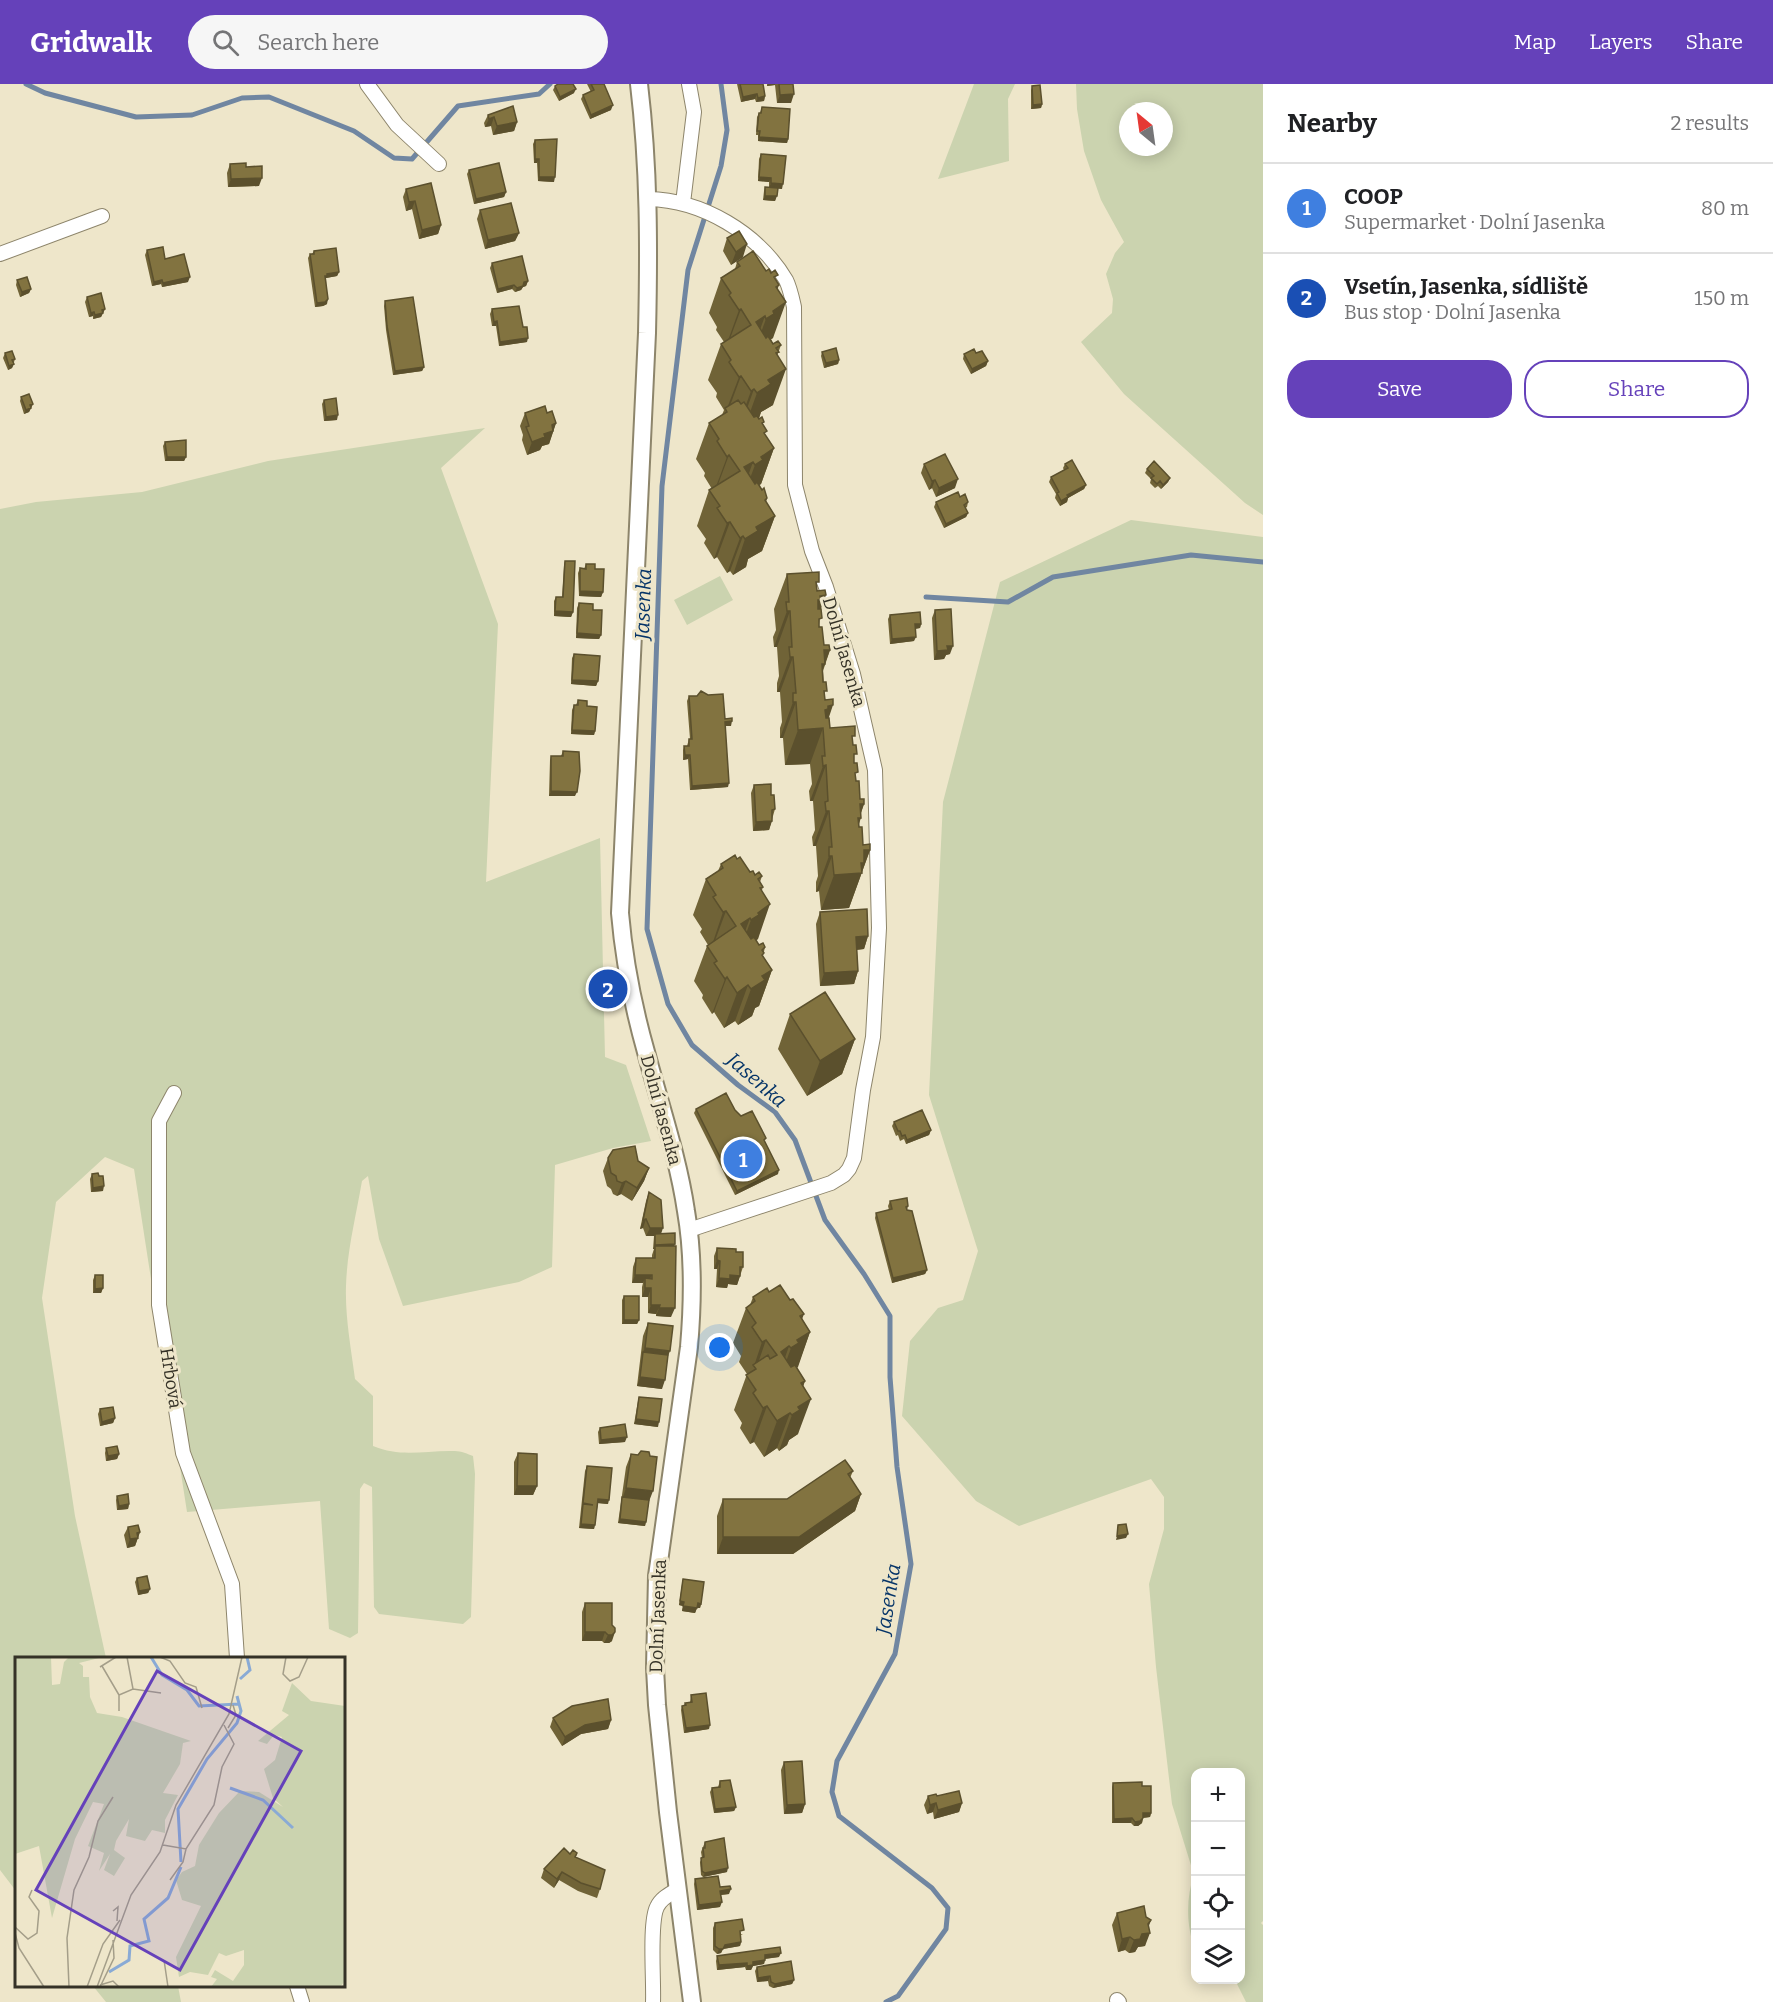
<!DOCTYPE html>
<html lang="en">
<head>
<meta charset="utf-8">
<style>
	body { margin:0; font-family:Bitter,serif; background:#f6f6f6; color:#202124 }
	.controls { position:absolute; right:18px; bottom:18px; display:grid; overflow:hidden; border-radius:12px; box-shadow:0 3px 15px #0003 }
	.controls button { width:54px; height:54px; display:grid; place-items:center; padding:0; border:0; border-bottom:2px solid #e0e0e0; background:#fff; color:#202124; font:30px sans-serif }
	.compass { position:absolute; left:1119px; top:18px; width:54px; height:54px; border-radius:50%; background:#fff; box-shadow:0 3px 15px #0003; rotate:331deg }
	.you { position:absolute; left:720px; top:1264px; width:21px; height:21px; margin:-15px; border:4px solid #fff; border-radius:50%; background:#1a73e8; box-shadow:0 0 0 9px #1a73e833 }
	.badge { display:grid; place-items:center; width:39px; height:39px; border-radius:50%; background:#6541ba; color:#fff; font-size:20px; font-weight:700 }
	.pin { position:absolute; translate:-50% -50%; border:3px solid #fff; box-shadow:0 2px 6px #0006 }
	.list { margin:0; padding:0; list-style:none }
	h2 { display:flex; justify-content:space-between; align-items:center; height:78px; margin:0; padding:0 24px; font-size:26px }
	h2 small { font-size:20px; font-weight:400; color:#757577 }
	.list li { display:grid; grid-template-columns:39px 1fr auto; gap:18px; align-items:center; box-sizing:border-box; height:90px; padding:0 24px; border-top:2px solid #e0e0e0 }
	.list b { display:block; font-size:22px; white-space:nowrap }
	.list p { margin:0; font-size:20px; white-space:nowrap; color:#757577 }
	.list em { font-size:20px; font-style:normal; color:#757577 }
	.actions { display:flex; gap:12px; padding:18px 24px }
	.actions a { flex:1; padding:14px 0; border:2px solid #6541ba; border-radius:24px; text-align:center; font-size:21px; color:#6541ba }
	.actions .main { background:#6541ba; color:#fff }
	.icon { flex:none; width:33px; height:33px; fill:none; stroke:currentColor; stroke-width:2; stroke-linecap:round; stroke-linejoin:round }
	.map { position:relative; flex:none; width:1263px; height:1918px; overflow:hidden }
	header { display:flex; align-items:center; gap:36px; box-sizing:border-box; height:84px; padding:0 30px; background:#6541ba; color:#fff }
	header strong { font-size:28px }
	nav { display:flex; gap:33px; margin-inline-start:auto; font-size:21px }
	.search { width:420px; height:54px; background:#f6f6f6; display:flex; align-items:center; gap:15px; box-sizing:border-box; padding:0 21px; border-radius:33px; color:#757577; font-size:22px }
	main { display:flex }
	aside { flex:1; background:#fff }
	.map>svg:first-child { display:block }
</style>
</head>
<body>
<header>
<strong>Gridwalk</strong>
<div class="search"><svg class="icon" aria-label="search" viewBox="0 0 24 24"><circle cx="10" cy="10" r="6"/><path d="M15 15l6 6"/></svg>Search here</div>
<nav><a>Map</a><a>Layers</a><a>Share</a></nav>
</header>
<main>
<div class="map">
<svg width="1263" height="1918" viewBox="0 0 1263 1918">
	<rect width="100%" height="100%" fill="#eee6ca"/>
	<path fill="#cbd3af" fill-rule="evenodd" d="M974,0H1015L1008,15L1009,77L938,95Z
		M1076,0H1263V431L1245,419L1124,310L1081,258L1112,229L1113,215L1106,190L1115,169L1124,158L1101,116L1084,67L1077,25ZM1128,27H1164V63H1128Z
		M485,344L441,384L498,540L486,798L600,754L605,973L626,981L651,1057L613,1064L555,1081L552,1183L519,1198L403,1222L379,1155L368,1092L362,1097C356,1132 347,1167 346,1202C345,1233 351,1264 355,1295L373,1312V1362C402,1374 425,1366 455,1367C461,1367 468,1370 473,1372L475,1390L471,1533L463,1540L379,1530L374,1523L372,1403L364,1399L360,1405L358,1549L350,1554L329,1545L320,1417L187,1428L134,1085L105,1073L56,1118L42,1214L75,1432L106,1574H16V1807L0,1786V425L36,418L142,408L268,377Z
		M1131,436L1263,453V1837L1261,1839L1263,1841V1918H1246L1235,1896H1240V1688H1196L1195,1865C1186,1842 1186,1813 1194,1791L1172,1720L1156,1583L1149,1500L1164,1445V1413L1151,1395L1019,1442L976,1417L902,1332L910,1257L938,1224L963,1216L978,1167L929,1011L943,718L1000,498Z
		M720,492L733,516L687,541L674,516Z
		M93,1902H178L181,1918H106Z"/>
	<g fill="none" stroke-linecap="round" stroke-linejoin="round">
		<path stroke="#7086a1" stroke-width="5" d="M26,0L45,9L136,33L192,31L242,14L269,13L354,47L394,74L412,75L458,22L539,10L550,0
			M721,0L727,46L721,82L688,186L662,402L647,845L668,920L692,961L738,1001L775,1028L795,1056L825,1136L864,1190L890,1232V1293L897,1383L911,1480L895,1570L837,1677L832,1708L839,1732L932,1804L948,1824L946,1845L898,1912L886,1918
			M926,513L1008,518L1053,493L1191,471L1263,478"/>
		<g stroke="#8d856b" stroke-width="16">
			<path id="minor" d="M367,0L397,41L439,80
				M648,115C702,116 758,149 786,196C790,204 792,214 794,223L795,401L812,467L826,503L853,590L875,686L879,844L873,953L863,1006L854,1074L849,1085L844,1091L831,1099L689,1146
				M683,119L694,28L689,0
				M0,170L102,132
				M174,1009L159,1037V1221L183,1369L232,1500L237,1574
				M297,1902L302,1918
				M1117,1916L1119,1918
				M653,1918C654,1897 649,1839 657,1823C661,1814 670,1810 678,1805"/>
		</g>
		<g stroke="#8d856b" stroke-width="20">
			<path id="tertiary" d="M639,0C649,83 649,165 647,249L620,829C624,876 633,922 646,968C660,1021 678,1073 686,1127C694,1173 693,1217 689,1263L657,1492L655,1584L657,1621L668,1728L692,1918"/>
		</g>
		<use href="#minor" stroke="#fff" stroke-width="14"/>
		<use href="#tertiary" stroke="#fff" stroke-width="16"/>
	</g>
	<path fill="#706337" d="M587,0H604L611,26L590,35L581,15L583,11L591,8Z
		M737,0H763L765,12L764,17L756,18L755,15L741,18Z
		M767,0H793L791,19H777L775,1L767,2Z
		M555,2L574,9L559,17L553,6Z
		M1032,2L1042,20L1041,24L1031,25V6Z
		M762,23L788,55L787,59L758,57V51H756L757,33L759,29H760Z
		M488,31L517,38L514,47L493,51L491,42L485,43L484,39Z
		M535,56L554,98L538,97L537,79H534L533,60Z
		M761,70L782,105L778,104L775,117L763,116L764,107L765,103H769V98L758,97L759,75Z
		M230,80L246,83L259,102L228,103L227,89Z
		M469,86L506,108L504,113L474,120L467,90Z
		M406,105L441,141L438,150L419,155L412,125L406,127L403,113Z
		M480,126L519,149L515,157L485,165L477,135Z
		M727,154L743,173L731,181L723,167Z
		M147,166L165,175L188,198L162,203L161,200L152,202L145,171Z
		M314,167L339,188L337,192L326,194L327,220L323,222L315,223L308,174L310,170H312Z
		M737,178L766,187L776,197L777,205L773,254L771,255L773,260L781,261L777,272L773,321L761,328L759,335L763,341L765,351L774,364L761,400L759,401L767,414L766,418L775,432L762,467L748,475L746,483L733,491L730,487L727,489L717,473L714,475L704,459L706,455L697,442L709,406L712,405L704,392L705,389L696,375L709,339L722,331L724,326L716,313L717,309L708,296L721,260L724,258L716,246L717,243L709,229L721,194L735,185Z
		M492,179L528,197L526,202L523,203L521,206L515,208L512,205L497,209L490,184Z
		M17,196L31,205L29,209L20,213L16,201Z
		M87,213L105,225L101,233L93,235V232L89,233L85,218Z
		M385,217L424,283L422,287L393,291L386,246L384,222Z
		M492,225L523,243L527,258L499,262L496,242H492L490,230Z
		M822,268L839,276L838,280L824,284L821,272Z
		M5,269L15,275L12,284L8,286L3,274Z
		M976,269L988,277L986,282L971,290L963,275L964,270Z
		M21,313L33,320L29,328L24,330L20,317Z
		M324,316L337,336L324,337L322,320Z
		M525,329H547L556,339L549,360L542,362L540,366L527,371L522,356L523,351L520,342Z
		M165,358L186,373L184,377H165L163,362Z
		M924,380L955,404L936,413L932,404L929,406L921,389Z
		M1065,380L1086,401L1084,405L1068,414L1067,418L1060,422L1055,414L1056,410L1049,398L1051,393L1064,386L1063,384Z
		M1147,385L1170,394L1168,398L1161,405L1158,402L1155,404L1150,399L1151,395L1145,389Z
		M960,413L968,418L967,423L965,424L968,429L966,433L944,444L934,423L936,418Z
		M565,477L573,528L571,533L554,532V517L556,513H562L564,481Z
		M586,480L595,485L603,508L601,513L579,512L578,489L580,484L584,485Z
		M787,490L817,505L821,525L819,541L824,561L830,566L823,587L825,614L830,644L853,659L855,695L860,715L864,720L861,729L859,741L863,761L870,766L849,824L821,826L819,807L816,808V798L818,792L816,762H813L812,753L815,746L813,717H810L809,707L812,700L810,680L785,681L783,654H780V644L782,638L780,608H777V599L779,592L777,563H774L773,553L776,546L774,525Z
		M579,519L601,551L599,555L576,554L577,524Z
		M935,526L950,570L946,571L944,575L934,576L932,534Z
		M890,531L921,540L920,544L915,545L914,557L890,560L888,535Z
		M574,570L598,597L596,602L571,600L572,574Z
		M689,612L725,635L731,642H725L728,703L690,706L688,675L683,676V666L684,662H687L689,655H690L687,617Z
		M578,616L587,622L595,647L594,651L571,650L572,626L574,621H576Z
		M563,667L575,712H549L550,676L551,672H561Z
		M754,701L771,711L775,725L769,746L753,747L751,709Z
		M737,775L750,788L762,792L760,798L763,803L762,806L758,855L756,856L759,861L765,863L763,872L772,886L759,922L755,924L752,932L738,941L735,937L724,944L714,928L712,930L702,914L703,911L694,897L707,862L708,861L700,848L702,845L693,831L706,795L718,787L721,780Z
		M820,828L868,852L864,865L857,866L858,887L854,900L820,902L816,840Z
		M790,930L855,955L842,990L807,1012L778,965Z
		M696,1025L735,1026L765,1058L778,1090L735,1111L694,1029Z
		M894,1038L931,1046L929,1051L906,1060L904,1055L900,1057L898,1051L896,1052L892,1042Z
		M608,1074L638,1077L649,1084L644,1097L632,1117L621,1110L617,1112L613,1110L611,1105L607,1102L603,1087Z
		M92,1090L99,1092L103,1107L91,1108L90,1095Z
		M649,1108L661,1150L674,1162L671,1233L656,1232V1230L648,1229V1213H642V1203L643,1199H632L633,1183L636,1174H652V1171L654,1165H653L654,1152H646L643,1144L640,1145L646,1117Z
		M890,1117L908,1122L907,1126L927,1186L925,1190L892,1199L875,1134L876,1129L889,1126L888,1122Z
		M717,1164L736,1168L743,1183L737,1201L728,1200L727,1204L716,1203L717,1185H714V1172Z
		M95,1191L103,1204L101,1209H93V1196Z
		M769,1208L802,1235L810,1248L797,1284L805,1297L803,1302L798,1350L789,1356L787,1361L779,1367L777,1364L764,1373L754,1358L750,1360L740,1344L742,1339L734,1326L747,1290L739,1278L741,1272L733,1259L746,1224L750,1221L753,1213Z
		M624,1212L639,1236L637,1240H622V1216Z
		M648,1239L662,1305L637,1302L643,1252Z
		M639,1313L658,1343L634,1340L638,1317Z
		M100,1325L115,1334L113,1339L100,1342L98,1330Z
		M600,1344L625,1358L599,1360L598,1348Z
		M106,1364L119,1370L117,1375L106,1377L105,1369Z
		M518,1369L537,1402L533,1411H514V1378Z
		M631,1370L649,1418L645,1442L618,1439L626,1383Z
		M587,1382L608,1420L598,1419L594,1445L579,1444L585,1387Z
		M853,1387L850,1394L861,1410L855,1427L793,1470H717V1432L723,1415H787Z
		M117,1412L129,1420L128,1425L117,1426L116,1416Z
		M128,1443L140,1448L135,1462L127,1464L124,1451Z
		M137,1494L150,1505L148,1509L138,1511L135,1498Z
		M683,1495L701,1520L700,1524H697L695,1529L682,1527L683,1522L679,1521L682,1500Z
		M585,1519L612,1557L609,1559H604L602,1557H582V1528Z
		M691,1611L709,1645L684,1649L681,1626L682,1622L684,1621L685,1619L690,1618Z
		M553,1634L611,1636L608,1645L581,1650L562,1662L550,1643Z
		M784,1678L805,1720L802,1729L784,1730L781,1686Z
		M720,1697L736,1723L734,1727L714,1729L710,1708L712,1704L718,1703Z
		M1113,1699L1142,1702L1151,1729L1150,1733L1143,1734L1142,1739L1138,1742H1134L1131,1739H1112V1703Z
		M928,1712H937L962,1719L959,1728L934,1735L933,1728L927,1730L924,1721Z
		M705,1758L727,1788L703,1793L701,1791L700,1778L702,1774L701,1768Z
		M577,1769L576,1773L600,1805L597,1814L578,1807L559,1796L554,1804L541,1794L544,1785L570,1770Z
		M695,1795L720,1803L729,1810L721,1811L720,1823L697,1826L694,1800Z
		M1117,1829L1148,1843L1145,1862L1138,1863L1135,1868L1129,1869L1125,1866L1118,1868L1112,1841Z
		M715,1839L743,1851H740L741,1858L740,1862L723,1865L721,1869L717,1870L713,1866V1844Z
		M717,1872L779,1873L765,1875L764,1880L753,1882L751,1886H746L745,1883L717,1886L716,1877Z
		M757,1883L794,1896L792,1900L773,1904L769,1902L768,1897L757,1898L755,1887Z"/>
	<path fill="#5b502d" d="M768,0H775V1L767,2Z
		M576,5L574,9L559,17L560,13Z
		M757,10L755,15L741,18L743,13Z
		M794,10L791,19H777L780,11Z
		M765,12L764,17L756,18L758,14Z
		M1042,20L1041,24L1031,25L1033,21Z
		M613,21L611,26L590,35L591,31Z
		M494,33L491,42L485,43L489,35Z
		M517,38L514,47L493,51L497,42Z
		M759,53L788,55L787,59L758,57Z
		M535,75H539L537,79H534Z
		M539,93H555L554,98L538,97Z
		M759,93L771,94L769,98L758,97Z
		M262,94L259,102L228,103L231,95Z
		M771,99L783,100L782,105L769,104Z
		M506,108L504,113L474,120L476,115Z
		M765,112H777L775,117L763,116Z
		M415,117L412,125L406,127L409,118Z
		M441,141L438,150L419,155L422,146Z
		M519,149L515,157L485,165L488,156Z
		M747,160L743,173L731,181L736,168Z
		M339,188L337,192L326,194V196H324L327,190Z
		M190,193L188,198L162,203L163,199Z
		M162,196L161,200L152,202L154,198Z
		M528,197L526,202L523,203L521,206L515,208L517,204L524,198Z
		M514,201L512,205L497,209L498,205Z
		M779,201L766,235L773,227L786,218L773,254L763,260L753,270L766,235L776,203Z
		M31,205L29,209L20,213L22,208Z
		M328,215L327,220L323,222L315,223L317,219Z
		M105,225L101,233L93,235L95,231L102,226Z
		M741,225L728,260L726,262L739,226Z
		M94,228L93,232L89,233L91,229Z
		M765,232L752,267L756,238Z
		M497,237L496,242H492L494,238Z
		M528,254L527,258L499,262L500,258Z
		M839,276L838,280L824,284L826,279Z
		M988,277L986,282L971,290L972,285Z
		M14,280L12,284L8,286L9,282Z
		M424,283L422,287L393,291L395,287Z
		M786,285L773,321L761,328L758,336L744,345L757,309L768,296Z
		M741,292L728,327H726L739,293Z
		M754,305L741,341L738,343L751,307Z
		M33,320L29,328L24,330L26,326L30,321Z
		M338,331L337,336L324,337L326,333Z
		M556,339L549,360L542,362L540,366L527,371L532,358L544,350L552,341Z
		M774,364L761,400L751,406L742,416L755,381L761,373Z
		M729,371L716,406L714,408L727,373Z
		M167,373H186L184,377H165Z
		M753,378L740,414L744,383Z
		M1170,394L1168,398L1161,405L1163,401Z
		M958,395L955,404L936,413L939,404Z
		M935,396L932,404L929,406L932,397Z
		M1086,401L1084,405L1068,414L1067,418L1060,422L1061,417L1067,411Z
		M767,414L757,443L775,432L762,467L748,475L746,483L733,491L745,455L765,416Z
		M968,429L966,433L944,444L946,440Z
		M730,438L717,473L714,475L727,439Z
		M743,452L730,487L727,489L740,454Z
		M580,507L603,508L601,513L579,512Z
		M826,511L813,547L818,516L820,512Z
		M555,527L573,528L571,533L554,532Z
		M787,527H790L777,563H774Z
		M915,540H921L920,544L913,545Z
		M577,549L601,551L599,555L576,554Z
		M916,553L914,557L890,560L892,555Z
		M947,562H953L950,570L946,571L944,575L934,576L937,567Z
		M824,566H830L812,615Z
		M790,573H793L780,608H777Z
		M572,596L598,597L596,602L571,600Z
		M793,618H796L783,654H780Z
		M833,621L824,648L823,644L810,680L785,681L798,646L825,626L828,622Z
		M732,637L731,642H723L725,638Z
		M572,646L595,647L594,651L571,650Z
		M685,671H690L688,675L683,676Z
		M826,681L813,717H810L823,682Z
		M729,699L728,703L690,706L692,702Z
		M551,707L577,708L575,712H549Z
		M860,720H864L859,734H861L848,769Z
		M826,727H829L816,762H813Z
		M772,737L769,746L753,747L756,738Z
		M864,766H870L849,824L821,826L834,791Z
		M829,772H832L819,807L816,808Z
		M770,820L758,855L748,862L738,872L751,836L758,829Z
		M726,827L713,862L711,864L723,828Z
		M750,834L737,869L741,840Z
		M868,852L864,865L852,866L856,853Z
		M772,886L759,922L755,924L752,932L738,941L751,905L762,892Z
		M858,887L854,900L820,902L824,889Z
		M727,893L714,928L712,930L725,895Z
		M748,901L735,937L724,944L737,909Z
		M855,955L842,990L807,1012L820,977Z
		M931,1046L929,1051L906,1060L907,1056Z
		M649,1084L644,1097L632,1117L637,1104Z
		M779,1086L778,1090L735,1111L737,1107Z
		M626,1097L621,1110L617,1112L622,1099Z
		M104,1102L103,1107L91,1108L93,1104Z
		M646,1135L643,1144L640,1145L643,1136Z
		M650,1144H663L660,1153L655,1150L654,1152H646Z
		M675,1160L673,1165L655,1162L654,1165H653L655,1161Z
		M717,1176L720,1177L717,1185H714Z
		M927,1186L925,1190L892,1199L893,1194Z
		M635,1191H652L648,1199L645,1194L643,1199H632Z
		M730,1191L740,1192L737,1201L728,1200L727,1204L716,1203L719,1194Z
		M103,1204L101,1209H93L95,1205Z
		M645,1204H651L648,1213H642Z
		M651,1221H660L656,1230L648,1229Z
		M659,1224H675L671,1233L656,1232Z
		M804,1230L791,1264L797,1256L810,1248L798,1283L788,1290L778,1300L791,1264L800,1232Z
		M624,1236H639L637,1240H622Z
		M766,1256L756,1285L754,1282L762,1258Z
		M789,1262L777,1297L781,1268Z
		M645,1264L670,1267L665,1280L643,1268Z
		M640,1293L665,1296L662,1305L637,1302Z
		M805,1297L793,1331L798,1323L811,1315L798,1350L789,1356L787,1361L779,1367L792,1331L801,1299Z
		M767,1322L754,1358L750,1360L763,1324Z
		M790,1329L777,1364L764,1373L777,1337Z
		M115,1334L113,1339L100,1342L102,1338Z
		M636,1335L659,1338L658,1343L634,1340Z
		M627,1353L625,1358L599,1360L601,1356Z
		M119,1370L117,1375L106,1377L108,1372Z
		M517,1402H537L533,1411H514Z
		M626,1404L653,1407L648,1420L622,1416Z
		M861,1410L855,1427L793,1470H717L723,1453Z
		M598,1415L609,1416L608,1420L597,1419Z
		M129,1420L128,1425L117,1426L119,1422Z
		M620,1435L646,1438L645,1442L618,1439Z
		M581,1440L595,1441L594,1445L579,1444Z
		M140,1448L135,1462L127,1464L130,1455L137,1449Z
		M1128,1450L1126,1454L1116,1456L1117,1452Z
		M150,1505L148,1509L138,1511L139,1507Z
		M680,1517L684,1518L683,1522L679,1521Z
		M698,1519L701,1520L700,1524H696Z
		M683,1522L697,1524L695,1529L682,1527Z
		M585,1548H605L602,1557H582Z
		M615,1548L612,1557L609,1559H604L608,1551Z
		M611,1636L608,1645L581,1650L562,1662L565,1653L585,1641Z
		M710,1641L709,1645L684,1649L686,1644Z
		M936,1719L933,1728L927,1730L930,1721Z
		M962,1719L959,1728L934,1735L938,1726Z
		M805,1720L802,1729L784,1730L787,1721Z
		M736,1723L734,1727L714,1729L715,1725Z
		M1143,1729H1151L1150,1733L1141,1734Z
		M1132,1734L1131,1739H1112L1114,1735Z
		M1143,1734L1142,1739L1138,1742H1134L1135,1738Z
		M728,1784L727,1788L703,1793L705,1789Z
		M562,1788L559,1796L554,1804L557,1795Z
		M731,1805L729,1810L719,1811L720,1807Z
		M722,1818L720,1823L697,1826L699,1821Z
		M1151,1836L1146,1850L1150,1849L1145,1862L1138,1863L1135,1868L1129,1869L1134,1856Z
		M1130,1853L1125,1866L1118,1868L1122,1855Z
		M741,1858L740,1862L723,1865L721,1869L717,1870L719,1865L725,1861Z
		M781,1869L779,1873L763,1875L765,1871Z
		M765,1876L764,1880L753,1882L751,1886H746L747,1882L753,1878Z
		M747,1879L745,1883L717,1886L719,1881Z
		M770,1892L768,1897L757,1898L758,1894Z
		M794,1896L792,1900L773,1904L775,1900Z"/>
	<path fill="#827340" stroke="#5b502d" stroke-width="1.5" d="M558,0H573L576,5L560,13L555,2Z
		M591,0H604L613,21L591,31L583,11L594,6Z
		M740,0H763L765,12L758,14L757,10L743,13Z
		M779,0H793L794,10L780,11Z
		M1040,1L1042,20L1033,21L1032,2Z
		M513,22L517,38L497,42L494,33L489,35L488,31Z
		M762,23L790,25L788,55L759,53L760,47H757L759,29H761Z
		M557,55L555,93H539V75H535V56Z
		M761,70L786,72L783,100L771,99V94L759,93Z
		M246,79V83L262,82V94L231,95L230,80Z
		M499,79L506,108L476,115L469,86Z
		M431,99L441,141L422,146L415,117L409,118L406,105Z
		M765,103L778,104L777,112H765Z
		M511,119L519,149L488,156L480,126Z
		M739,147L747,160L736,168L727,154Z
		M163,163L165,175L184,170L190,193L163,199L162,196L154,198L147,166Z
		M336,164L339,188L327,190V192H325L328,215L325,218L317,219L310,170H314V167Z
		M753,167L766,187L769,185L771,189L775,186L778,191L774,193L779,201L776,203L786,218L773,227L774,230L766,235L765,232L756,238L766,254L768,252L773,260L778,257L781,261L776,264L779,268L776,269L786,285L768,296L771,300L757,309L754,305L751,307L741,292L739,293L729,278L731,276L721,260L751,241L741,225L739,226L729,211L731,209L721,194L740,182L737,178Z
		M522,172L528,197L524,198L523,202L517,204L514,201L498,205L492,179Z
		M27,193L31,205L22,208L17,196Z
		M101,209L105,225L102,226L103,229L95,231L94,228L91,229L87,213Z
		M413,213L424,283L395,287L387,242L385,217Z
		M519,222L523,243H527L528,254L500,258L497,237L494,238L492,225Z
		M836,264L839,276L826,279L822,268Z
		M974,265L976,269L982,267L988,277L972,285L964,270Z
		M12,267L15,275L12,276L14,280L9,282L5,269Z
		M29,310L33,320L30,321L31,324L26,326L21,313Z
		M336,314L338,331L326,333L324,316Z
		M738,316L741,320L744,318L754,333L757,332L759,335L762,333L764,338L762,339L767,347L764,349L774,364L761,373L763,376L755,381L753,378L744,383L755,400L757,398L762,406L764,404L767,414L765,416L775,432L756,443L758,447L745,455L743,452L740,454L730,438L727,439L717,424L720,422L709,406L740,387L729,371L727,373L717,357L719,355L709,339L727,328L725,324Z
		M545,322L547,329L552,327L556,339L552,341L553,347L544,350L545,353L532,358L526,343L529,342L525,329Z
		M186,356V373H167L165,358Z
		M945,370L958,395L939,404L935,396L932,397L924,380Z
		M1072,376L1086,401L1067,411L1068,413L1061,417L1057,409L1059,408L1051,393L1068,384L1065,380Z
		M1154,377L1170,394L1163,401L1160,397L1157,400L1151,394L1154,392L1147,385Z
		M958,408L960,413L965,410L968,418L964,421L968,429L946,440L936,418Z
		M565,477H575L573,528L555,527L556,513H563Z
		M586,480H595V485H604L603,508L580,507V484L586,485Z
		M819,488V498H816L817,507L825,506L826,511L820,512L821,516H818V525H821L822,534L819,535V543H822L824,561H829L830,566H824L825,580H822L823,598H826L827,607H824L825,616L833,615V621L828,622V625L825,626L826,634H829L830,644L855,642V652H852L853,661H856L857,670H854V679H857L858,688L855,689L856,697H859L860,715H864V720H860L861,734H858L859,743H862L863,761L870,760V766H864V779H861L862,789L834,791L832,772H829V763H832L829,727H826L825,718L828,717L826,681L823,682L822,672H825L823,644L798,646L796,618H793V609H796L793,573H790L789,563H792L790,527H787L786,518H789L787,490Z
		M579,519L593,520V526H602L601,551L577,549Z
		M951,525L953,562H947L948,566L937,567L935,526Z
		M920,528L921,540H915L916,553L892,555L890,531Z
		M574,570L600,572L598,597L572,596Z
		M701,607L708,611L723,610L725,635L732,634V637L725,638L729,699L692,702L690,671H685L684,662H689V655H692L689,612H697Z
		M578,616L587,617V622L597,623L595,647L572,646L574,621H578Z
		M563,667L579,668L580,687L577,708L551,707V672H563Z
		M771,700V711H774L775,725L772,726V737L756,738L754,701Z
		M735,771L737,775L740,773L750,788L753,787L755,791L759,788L762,792L758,795L763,803L760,804L770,820L758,829L759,831L751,836L750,834L741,840L751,855L754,853L759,861L763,859L765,863L762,866L764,869L762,871L772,886L762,892L765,896L751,905L748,901L737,909L727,893L725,895L714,879L717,877L707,862L736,842L726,827L723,828L713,813L716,811L706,795L723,784L721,780Z
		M867,825L868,852L856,853L858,887L824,889L820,828Z
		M825,908L855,955L820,977L790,930Z
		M726,1009L735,1026L741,1032L752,1027L766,1054L764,1056L779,1086L737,1107L696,1025Z
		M922,1026L931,1046L907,1056L905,1051L902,1052L900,1047H898L894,1038Z
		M635,1062L638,1077L649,1084L637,1104L626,1097L622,1099L617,1097L616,1092L611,1089L608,1074L613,1066Z
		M98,1089L99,1092H103L104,1102L93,1104L92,1090Z
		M649,1108L661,1116L663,1144H650L646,1135L643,1136Z
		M907,1114L908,1122L906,1123L907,1126L912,1127L927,1186L893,1194L876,1129L892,1125L890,1117Z
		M675,1149V1160L655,1161V1150Z
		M655,1162H676L675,1224H659L660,1221H651V1204H645V1194L652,1195V1191H635L636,1174H655Z
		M717,1164L736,1165V1168H743V1183H740V1192L730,1191V1195L719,1194L720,1177L717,1176Z
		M95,1191H103V1204L95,1205Z
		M780,1201L790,1216L793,1215L804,1230L800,1232L810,1248L797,1256L799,1259L791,1264L789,1262L781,1268L791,1283L795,1281L805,1297L801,1299L811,1315L798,1323L800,1326L792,1331L790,1329L777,1337L767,1322L763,1324L753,1309L756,1306L746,1291L756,1285L753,1281L768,1271L770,1275L777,1271L766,1256L762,1258L752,1243L756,1239L746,1224L755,1217L753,1213L767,1204L769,1208Z
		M624,1212H639V1236H624Z
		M648,1239L673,1242L670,1267L645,1264Z
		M643,1268L668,1271L665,1296L640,1293Z
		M639,1313L662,1315L659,1338L636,1335Z
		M113,1323L115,1334L102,1338L100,1325Z
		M625,1340L627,1353L601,1356L600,1344Z
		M117,1362L119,1370L108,1372L106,1364Z
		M641,1367L649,1368L650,1372L657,1373L653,1407L626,1404L631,1370L638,1371Z
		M518,1369L537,1370V1402H517Z
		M845,1376L853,1387L848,1390L861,1410L799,1453H723V1415H787Z
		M587,1382L612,1384L609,1416L598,1415L595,1441L581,1440L583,1420L593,1421L583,1419Z
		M128,1410L129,1420L119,1422L117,1412Z
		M622,1413L649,1416L646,1438L620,1435Z
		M1126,1440L1128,1450L1117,1452L1118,1441Z
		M138,1441L140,1448L137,1449L138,1454L130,1455L128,1443Z
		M147,1492L150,1505L139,1507L137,1494Z
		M683,1495L704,1498L701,1520L698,1519L697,1524L683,1522L684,1518L680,1517Z
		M585,1519H612V1541L615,1544V1548L612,1551H608L605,1548H585Z
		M706,1609L710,1641L686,1644L682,1622L686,1621L685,1619L692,1618L691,1611Z
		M608,1615L611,1636L585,1641L565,1653L553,1634L572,1622Z
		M802,1677L805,1720L787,1721L784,1678Z
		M730,1696L736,1723L715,1725L712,1704L720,1703V1697Z
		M1142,1698V1702H1151V1729H1143V1734L1140,1737L1135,1738L1132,1734L1114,1735L1113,1699Z
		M959,1707L962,1719L938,1726L936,1719L930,1721L928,1712L936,1710L937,1712Z
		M724,1754L728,1784L705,1789L702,1787L701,1774L704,1773L703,1764H705V1758Z
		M564,1764L570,1770L573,1766L577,1769L575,1773L605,1786L600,1805L581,1799L562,1788L557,1795L544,1785Z
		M718,1792L720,1803L730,1802L731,1805L720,1807L722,1818L699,1821L695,1795Z
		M1144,1822L1146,1833L1151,1836L1148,1840L1150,1849L1142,1850L1140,1855L1134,1856L1130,1853L1122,1855L1117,1829Z
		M742,1835L744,1846L740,1847L741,1858L725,1861L723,1865H719L715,1862V1839Z
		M780,1863L781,1869L765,1871V1876L753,1878V1881L747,1882V1879L719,1881L717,1872Z
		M791,1877L794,1896L775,1900L771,1898L770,1892L758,1894L757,1883Z"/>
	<g text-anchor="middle" stroke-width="6" stroke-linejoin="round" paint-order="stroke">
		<g font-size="18" fill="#353227" stroke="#eee6ca">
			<text transform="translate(844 568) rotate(74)" y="6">Dolní Jasenka</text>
			<text transform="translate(661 1026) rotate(75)" y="6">Dolní Jasenka</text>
			<text transform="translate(171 1294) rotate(81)" y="6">Hrbová</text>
			<text transform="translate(658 1532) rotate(-88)" y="6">Dolní Jasenka</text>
		</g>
		<g font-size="20" font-style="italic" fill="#053468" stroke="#eee6ca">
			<text transform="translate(643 520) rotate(-88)" y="7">Jasenka</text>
			<text transform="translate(757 996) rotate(41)" y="7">Jasenka</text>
			<text transform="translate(888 1515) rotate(-81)" y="7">Jasenka</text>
		</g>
	</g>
	<g transform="translate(15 1573)">
		<rect width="330" height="330" fill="#eee6ca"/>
		<path d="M0,0H36L37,28L45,27L49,5L54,0H88L64,6L68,9V20H74L75,40L82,56L107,60L176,84L168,86L165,107L148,136L163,138L150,163V176L137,173L130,184L111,179L114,162L101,184L99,193L110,201L99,219L89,213L95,197L84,214L89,196L73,189L89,147L78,145L60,182L37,261L24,189L0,197ZM277,26L296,44L330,49V330H327L329,325L325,330H196L202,322L196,320L200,313L218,324L229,308V293L211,299L204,296L193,318L175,315L164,320L161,300L186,249L167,243L161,223L167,215L180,209L184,188L204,156L225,134L244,135L268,150L258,141L249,112L260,103L267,80L259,78L252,87L243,84L274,58L267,54Z" fill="#cbd3af"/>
		<path fill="none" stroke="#89aad5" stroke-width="3" d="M136,0L147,18L172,33L184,49L224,47M225,22L235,13L232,0M215,131L248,143L278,171M166,205L163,152L192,102L222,66L226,54L222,39M94,315L114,303L115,289L134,284L129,262L153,241L166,210"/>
		<path fill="none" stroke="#a49e89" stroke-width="1.5" d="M112,0L118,32M145,0L155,4L170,26L181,30L187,51M271,0L268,17L275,24L284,20L293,0M87,9L104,38M85,10L101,0M104,54V38L118,32L146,36M213,71L221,58L218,48M148,188L171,192L199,148L207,110L219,87L209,68M155,223L168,205L171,192M98,254L103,250L102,264M0,270L13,282L22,276L24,254L14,240L17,233M0,276L4,291L29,330M149,303L153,330M85,328L98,324L104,330M54,330L52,281L59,233L74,200L83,164L98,140M72,330L88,287L105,263M82,330L116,238L145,195L161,148L214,57L227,0M85,330L99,301L98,283"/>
		<path fill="#6541ba" fill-opacity="0.15" stroke="#6541ba" stroke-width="3" d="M142,14L286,94L165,313L21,233Z"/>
		<rect width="330" height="330" fill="none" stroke="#353227" stroke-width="3"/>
	</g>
</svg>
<div class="controls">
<button>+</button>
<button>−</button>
<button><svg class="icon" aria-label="locate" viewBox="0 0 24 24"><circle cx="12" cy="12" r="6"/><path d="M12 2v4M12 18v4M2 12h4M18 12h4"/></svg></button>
<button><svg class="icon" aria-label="layers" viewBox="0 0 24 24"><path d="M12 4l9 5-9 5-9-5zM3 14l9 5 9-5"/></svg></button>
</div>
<svg class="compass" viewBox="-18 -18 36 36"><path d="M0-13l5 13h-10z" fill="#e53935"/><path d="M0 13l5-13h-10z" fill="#757577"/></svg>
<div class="you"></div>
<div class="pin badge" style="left:743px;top:1075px;background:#3f7fe0">1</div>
<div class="pin badge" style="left:608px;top:905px;background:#1a4fb4">2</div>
</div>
<aside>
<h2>Nearby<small>2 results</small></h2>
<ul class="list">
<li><span class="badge" style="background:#3f7fe0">1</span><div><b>COOP</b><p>Supermarket · Dolní Jasenka</p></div><em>80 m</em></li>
<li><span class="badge" style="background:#1a4fb4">2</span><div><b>Vsetín, Jasenka, sídliště</b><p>Bus stop · Dolní Jasenka</p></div><em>150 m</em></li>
</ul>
<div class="actions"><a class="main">Save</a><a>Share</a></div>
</aside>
</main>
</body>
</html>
